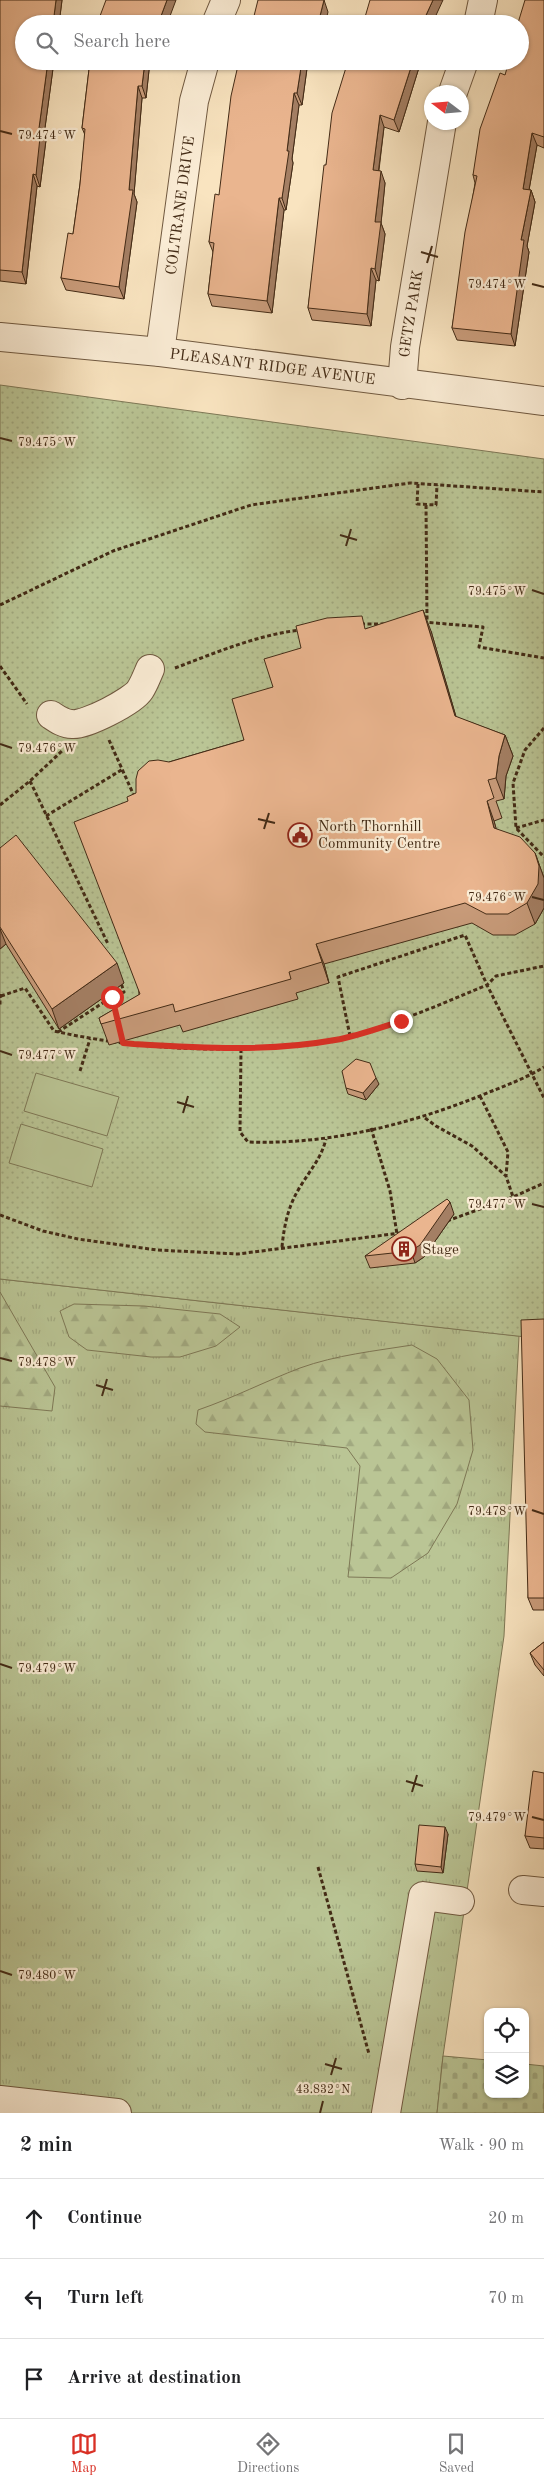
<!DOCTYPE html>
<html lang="en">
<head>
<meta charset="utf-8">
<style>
	body { margin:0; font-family:"Old Standard TT",serif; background:#f2f2f2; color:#202124 }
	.controls { position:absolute; right:15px; bottom:15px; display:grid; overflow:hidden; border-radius:10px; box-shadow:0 1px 4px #0004 }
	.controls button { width:45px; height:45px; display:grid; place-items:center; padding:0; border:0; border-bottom:1px solid #e0e0e0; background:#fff; color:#202124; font:25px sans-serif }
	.compass { position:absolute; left:424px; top:85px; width:45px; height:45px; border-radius:50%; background:#fff; box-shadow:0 1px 4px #0004; rotate:286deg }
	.stop { position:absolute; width:15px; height:15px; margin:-11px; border:4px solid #d93025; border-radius:50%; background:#fff }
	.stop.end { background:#d93025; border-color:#fff; box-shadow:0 1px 5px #0008 }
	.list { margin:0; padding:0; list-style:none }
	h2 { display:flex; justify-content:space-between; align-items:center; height:65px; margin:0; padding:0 20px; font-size:21px }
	h2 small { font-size:16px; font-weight:400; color:#757577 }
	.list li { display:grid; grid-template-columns:32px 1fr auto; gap:15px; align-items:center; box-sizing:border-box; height:80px; padding:0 20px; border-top:1px solid #e0e0e0 }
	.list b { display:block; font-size:19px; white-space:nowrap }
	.list em { font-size:16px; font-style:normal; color:#757577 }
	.icon { flex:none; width:28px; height:28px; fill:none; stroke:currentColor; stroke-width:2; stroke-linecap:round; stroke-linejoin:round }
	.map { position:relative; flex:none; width:544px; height:2113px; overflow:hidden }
	.search { position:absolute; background:#fff; box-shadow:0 1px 4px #0004; left:15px; right:15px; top:15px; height:55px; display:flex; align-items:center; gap:12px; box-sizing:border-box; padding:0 18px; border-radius:28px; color:#757577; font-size:19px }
	.sheet { height:305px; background:#fff }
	nav { display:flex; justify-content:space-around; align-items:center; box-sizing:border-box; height:70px; border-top:1px solid #e0e0e0; background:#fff; font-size:14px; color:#757577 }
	nav a { display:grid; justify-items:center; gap:2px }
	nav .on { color:#d93025 }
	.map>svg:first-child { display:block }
</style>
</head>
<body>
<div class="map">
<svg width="544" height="2113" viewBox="0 0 544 2113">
	<defs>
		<pattern id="grass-tufts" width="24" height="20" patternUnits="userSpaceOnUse" patternTransform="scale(1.25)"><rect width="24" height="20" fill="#bac595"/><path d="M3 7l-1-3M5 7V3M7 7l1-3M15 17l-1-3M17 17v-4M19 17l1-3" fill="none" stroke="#a1a980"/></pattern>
		<pattern id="forest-firs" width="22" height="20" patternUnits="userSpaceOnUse" patternTransform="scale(1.25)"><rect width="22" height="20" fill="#bac595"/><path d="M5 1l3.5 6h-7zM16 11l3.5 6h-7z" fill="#a1a980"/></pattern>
		<pattern id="cemetery-stones" width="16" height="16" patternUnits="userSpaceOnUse" patternTransform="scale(1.25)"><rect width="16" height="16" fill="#bac595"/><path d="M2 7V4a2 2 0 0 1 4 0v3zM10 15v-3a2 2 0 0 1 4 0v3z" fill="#a1a980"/></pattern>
		<pattern id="park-dots" width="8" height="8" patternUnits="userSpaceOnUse" patternTransform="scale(1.25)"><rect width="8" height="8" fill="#bac595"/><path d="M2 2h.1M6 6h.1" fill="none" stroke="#a1a980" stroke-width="1.8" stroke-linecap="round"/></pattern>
	</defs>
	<rect width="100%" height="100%" fill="#f9e4c0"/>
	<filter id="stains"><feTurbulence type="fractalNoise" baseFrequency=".004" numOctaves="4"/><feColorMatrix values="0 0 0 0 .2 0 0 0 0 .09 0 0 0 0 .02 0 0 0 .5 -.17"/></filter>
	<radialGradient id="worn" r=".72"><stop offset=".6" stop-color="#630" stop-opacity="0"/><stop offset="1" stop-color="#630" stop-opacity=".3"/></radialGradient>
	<path fill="url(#grass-tufts)" stroke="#7e7856" d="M0,1279L519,1336L504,1636L443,2056L437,2113H0Z"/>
	<path fill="url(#forest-firs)" stroke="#7e7856" d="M0,1292L55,1387L52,1411L0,1406Z
		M74,1304L144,1306L220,1314L240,1327L216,1346L180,1357H151L87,1350L69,1337L60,1311Z
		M412,1345L437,1359L469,1400L473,1450L457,1504L428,1553L391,1578L348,1577L360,1466L347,1448L205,1432L196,1424L198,1410C233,1398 266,1381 300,1368C336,1355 375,1351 412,1345Z"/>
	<path fill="url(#cemetery-stones)" stroke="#7e7856" d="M443,2056L488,2060V2094H525V2064L544,2066V2113H437Z"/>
	<path fill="url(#park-dots)" stroke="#7e7856" d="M0,385L544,459V1339L0,1279Z"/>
	<path fill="#bac595" stroke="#7e7856" d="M36,1073L119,1097L107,1136L24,1111Z
		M21,1124L103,1149L92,1187L9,1163Z"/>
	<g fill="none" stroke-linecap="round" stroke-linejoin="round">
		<g stroke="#705940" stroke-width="30">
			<g id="minor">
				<path d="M216,24L226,0"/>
				<path d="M478,24L483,0"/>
				<path d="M453,92L464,61"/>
				<path id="s1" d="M0,337L160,352L544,401"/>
				<path id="s2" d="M160,352L194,101L205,61"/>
				<path id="s3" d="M402,385L405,347L442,122"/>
				<path d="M51,715C57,719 64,724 72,724C85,726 133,701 140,690C144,684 147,676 150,669"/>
				<path d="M523,1890L544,1892"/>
				<path d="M0,2100L117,2113"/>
				<path d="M386,2113L423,1896L460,1901"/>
			</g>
		</g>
		<path stroke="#432b16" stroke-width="3" stroke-dasharray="4 2.5" stroke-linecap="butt" d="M418,484L417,504L436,505L437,485
			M426,505L427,621
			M0,605L113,551L251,505L410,483L544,492
			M423,622L483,627L479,647L544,658
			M361,624H385
			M0,666L27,704
			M175,668C215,653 257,635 300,630
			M544,728L525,750L513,783L516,828L544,857
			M109,740L135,798
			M30,781L108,944
			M0,805L30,781L63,750
			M46,816L123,769
			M516,828L544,820
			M0,994V1007
			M1,996L25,988L54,1031C112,1044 173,1050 232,1049C266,1049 301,1044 335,1040C388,1027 437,1006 487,985L496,976L544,966
			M116,1012L112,997L124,992L120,980
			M58,1032L112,997
			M350,1036L338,977L465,935L487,985L544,1098
			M241,1049L240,1132L248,1142C332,1145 415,1123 492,1091C510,1084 528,1077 544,1067
			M80,1071L90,1039
			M480,1096L508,1152L506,1176
			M425,1118L436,1126L472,1146L506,1176L513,1197
			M371,1128L390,1191L397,1234
			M0,1215L43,1231L78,1239L157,1250L238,1254L400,1233
			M447,1221L513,1197L544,1183
			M282,1247C284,1226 288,1206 300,1187C310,1170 321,1159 326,1139
			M318,1867L369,2054"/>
		<use href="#minor" stroke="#fbedd6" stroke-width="28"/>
	</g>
	<path fill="#c99c7b" stroke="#432b16" d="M0,0H62L59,24H24V61H54L44,135L46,140L40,187L37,186L26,284L0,281Z
		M544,0V148L537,145L529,190H531L535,202L527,246L529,252L515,346L457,340L452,328L475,183L473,175L505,75L520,61V24L518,23Z
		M90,61H150L146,98H142L134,194L137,202L124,299L66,290L61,278L73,234L80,184L85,135L82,128Z
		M308,61L302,105H299L292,159L293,163L286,210H284L272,313L212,306L208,294L213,252L209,242L219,195Z
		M348,61H421L399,132L384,127L379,170L385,183L381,223L385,234L379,281L376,280L371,326L312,320L308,308L326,165Z
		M366,629L431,631L456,717L505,735L513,756L506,776L504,799L496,801L502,818L494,821L496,829L535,853L544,878V908L535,924L515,935H493L472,923L324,964L329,983L296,993L298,999L183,1032L180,1025L109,1045L99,1018L139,995L128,801L169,762L244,740L273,687Z
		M0,848L124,983L59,1029L6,944L0,949Z
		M379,1084L366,1100L348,1094L346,1088Z
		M454,1214L424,1257L415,1263L370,1268L365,1256Z
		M544,1319V1610H533L528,1598Z
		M544,1642V1676L535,1665L530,1653Z
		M544,1773V1849L530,1848L525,1836Z
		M448,1834L443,1873L417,1871L415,1864Z"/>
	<path fill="#a47f64" stroke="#432b16" d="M56,0H62L59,24H53Z
		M167,0H176L167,24H158Z
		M324,0L328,12L325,24H318Z
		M433,0H443L432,24H422Z
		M48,61H54L44,135L46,140L40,187L36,175L39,128Z
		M145,61H150L146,98L142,86Z
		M302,61H308L302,105L297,93Z
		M413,61H421L399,132L394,120Z
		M138,86L142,98L134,194L137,202L124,299L119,287L129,190Z
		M294,93L299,105L292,159L293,163L286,210L282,198L287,151Z
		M380,115L384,127L377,182L373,170Z
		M532,133L537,145L527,201L523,189Z
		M381,171L385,183L381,223L385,234L379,281L375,269V222Z
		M33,174L37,186L26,284L22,272Z
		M531,190L535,202L527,246L529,252L515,346L511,334L521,240Z
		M279,198L284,210L272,313L267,301Z
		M371,268L376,280L371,326L367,314Z
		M423,610L431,631L462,737L455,716Z
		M505,735L513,756L506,776L504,799L496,778L499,756Z
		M487,801L494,821L502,849L494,828Z
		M535,853L544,878V908L535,924L527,903Z
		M0,929L6,944L0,949Z
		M316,944L324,964L329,983Z
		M117,963L124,983L59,1029L52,1009Z
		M376,1078L379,1084L366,1100L363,1093Z
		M450,1202L454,1214L424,1257L415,1263L411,1251Z
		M445,1827L448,1834L443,1873L441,1867Z"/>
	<path fill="#eab58f" stroke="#432b16" d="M0,0H56L53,24H24V61H48L39,128H41L36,175L33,174L22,272L0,270Z
		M106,0H167L158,24H97Z
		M258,0H324L318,24H252Z
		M370,0H433L422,24H363Z
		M525,0H544V137L532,133L523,189L531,190L521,240H524L511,334L452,328L465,232L477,176L473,175L480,129L500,73L505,75L509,61H520L521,24L518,23Z
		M90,61H145L142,86H138L129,190H133L119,287L61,278L68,233L73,234L80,184L85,129L82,128Z
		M239,61H302L297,93H294L287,151H289L282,198H279L267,301L208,294L214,243L209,242L215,194L219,195L231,96Z
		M348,61H413L394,120L380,115L373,170L381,171L375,222H381L375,269L371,268L367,314L308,308L324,165H326L332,113Z
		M423,610L455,716L505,735L499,756L496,778L488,780L494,798L487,801L494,828L520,837L535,853L539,866L538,884L527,903L508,914H486L465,903L316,944L322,962L289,972L291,979L175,1012L173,1004L101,1024L99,1018L140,994L74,822L128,801L127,797L136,793V779L138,771L149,761L158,760L169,762L244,740L232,699L273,687L264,659L301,648L296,626L327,618L362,616L365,629Z
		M16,835L117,963L52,1009L0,927V848Z
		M356,1059L370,1063L376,1078L363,1093L346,1088L342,1071Z
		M447,1199L450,1202L420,1245L411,1251L365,1256Z
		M544,1319V1598H528L521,1320Z
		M544,1642V1670L530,1653Z
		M533,1771L544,1773V1838L525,1836Z
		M419,1825L445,1827L441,1867L415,1864Z"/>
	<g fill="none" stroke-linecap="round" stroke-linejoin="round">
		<path stroke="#d93025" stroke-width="6" d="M112,997L123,1043L134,1044C201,1048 269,1052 335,1040C357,1036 379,1028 401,1021"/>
	</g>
	<path fill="none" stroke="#432b16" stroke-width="2" d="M0,131L12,134M421,252L438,257M427,263L432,246M532,284L544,287M0,438L12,441M340,535L357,540M346,546L351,529M532,590L544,594M0,744L12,748M258,819L275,823M264,829L269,813M532,897L544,900M0,1051L12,1055M177,1102L194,1107M183,1113L188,1096M532,1204L544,1207M0,1358L12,1361M96,1385L113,1390M102,1396L107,1379M532,1510L544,1514M0,1664L12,1668M406,1781L423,1786M412,1792L417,1775M532,1817L544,1820M0,1971L12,1975M325,2064L342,2069M331,2075L336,2058M320,2113L323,2101"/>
	<defs>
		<g id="civic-ring" transform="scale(1.25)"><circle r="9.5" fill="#fbedd6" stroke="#8f2418" stroke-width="1.5"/><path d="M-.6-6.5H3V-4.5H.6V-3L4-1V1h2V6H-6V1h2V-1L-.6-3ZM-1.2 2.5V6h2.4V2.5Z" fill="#8f2418"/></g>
		<g id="building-ring" transform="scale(1.25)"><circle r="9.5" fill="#fbedd6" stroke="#8f2418" stroke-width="1.5"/><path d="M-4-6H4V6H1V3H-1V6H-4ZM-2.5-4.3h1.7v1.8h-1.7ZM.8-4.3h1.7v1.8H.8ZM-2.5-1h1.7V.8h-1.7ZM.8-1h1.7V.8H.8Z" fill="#8f2418"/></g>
	</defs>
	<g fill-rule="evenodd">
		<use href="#civic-ring" x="300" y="835"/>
		<use href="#building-ring" x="404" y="1249"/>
	</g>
	<g text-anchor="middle" stroke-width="4.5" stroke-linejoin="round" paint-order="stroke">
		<g font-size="15" fill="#432b16" stroke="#fbedd6">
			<text dy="5" stroke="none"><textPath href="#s2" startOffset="148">COLTRANE DRIVE</textPath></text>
			<text dy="5" stroke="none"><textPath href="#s3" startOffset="72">GETZ PARK</textPath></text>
			<text dy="5" stroke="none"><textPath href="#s1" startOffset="274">PLEASANT RIDGE AVENUE</textPath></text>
		</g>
		<g font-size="15" fill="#432b16" stroke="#fbedd6" text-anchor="start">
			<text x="318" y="831">North Thornhill<tspan x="318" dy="17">Community Centre</tspan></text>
			<text x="422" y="1254">Stage</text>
		</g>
	</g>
	<g font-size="12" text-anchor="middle" fill="#432b16" stroke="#fbedd6" stroke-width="4.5" stroke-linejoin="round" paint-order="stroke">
		<text x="47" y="139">79.474°W</text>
		<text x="497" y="288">79.474°W</text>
		<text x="47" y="446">79.475°W</text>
		<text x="497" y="595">79.475°W</text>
		<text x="47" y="752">79.476°W</text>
		<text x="497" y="901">79.476°W</text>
		<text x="47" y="1059">79.477°W</text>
		<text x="497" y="1208">79.477°W</text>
		<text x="47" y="1366">79.478°W</text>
		<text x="497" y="1515">79.478°W</text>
		<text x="47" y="1672">79.479°W</text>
		<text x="497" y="1821">79.479°W</text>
		<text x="47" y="1979">79.480°W</text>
		<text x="323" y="2093">43.832°N</text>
	</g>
	<rect width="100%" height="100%" filter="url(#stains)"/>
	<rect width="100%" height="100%" fill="url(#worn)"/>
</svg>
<div class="controls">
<button><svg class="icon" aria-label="locate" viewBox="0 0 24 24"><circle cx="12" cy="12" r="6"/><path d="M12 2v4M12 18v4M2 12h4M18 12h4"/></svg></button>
<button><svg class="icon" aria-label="layers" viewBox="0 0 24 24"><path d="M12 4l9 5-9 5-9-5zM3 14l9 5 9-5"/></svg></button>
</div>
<svg class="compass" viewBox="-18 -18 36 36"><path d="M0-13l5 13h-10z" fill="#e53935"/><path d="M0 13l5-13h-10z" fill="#757577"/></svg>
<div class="stop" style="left:112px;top:997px"></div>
<div class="stop end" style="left:401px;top:1021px"></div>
<div class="search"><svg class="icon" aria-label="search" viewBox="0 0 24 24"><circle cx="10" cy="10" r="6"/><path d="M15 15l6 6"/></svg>Search here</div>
</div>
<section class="sheet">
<h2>2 min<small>Walk · 90 m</small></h2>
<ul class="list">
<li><svg class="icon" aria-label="ahead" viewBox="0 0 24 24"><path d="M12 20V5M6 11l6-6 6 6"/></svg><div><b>Continue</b></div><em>20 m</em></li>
<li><svg class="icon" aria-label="left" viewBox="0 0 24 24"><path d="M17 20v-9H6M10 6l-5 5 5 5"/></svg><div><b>Turn left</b></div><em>70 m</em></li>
<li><svg class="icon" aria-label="arrive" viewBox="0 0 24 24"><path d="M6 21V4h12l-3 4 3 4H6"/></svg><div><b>Arrive at destination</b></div></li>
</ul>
</section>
<nav>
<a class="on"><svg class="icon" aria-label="map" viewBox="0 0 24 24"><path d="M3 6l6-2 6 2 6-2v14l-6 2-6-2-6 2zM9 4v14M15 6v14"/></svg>Map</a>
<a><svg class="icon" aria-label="directions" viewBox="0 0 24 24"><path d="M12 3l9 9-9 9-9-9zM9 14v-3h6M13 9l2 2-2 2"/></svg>Directions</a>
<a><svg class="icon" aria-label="saved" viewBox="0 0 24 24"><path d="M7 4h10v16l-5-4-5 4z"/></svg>Saved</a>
</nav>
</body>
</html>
